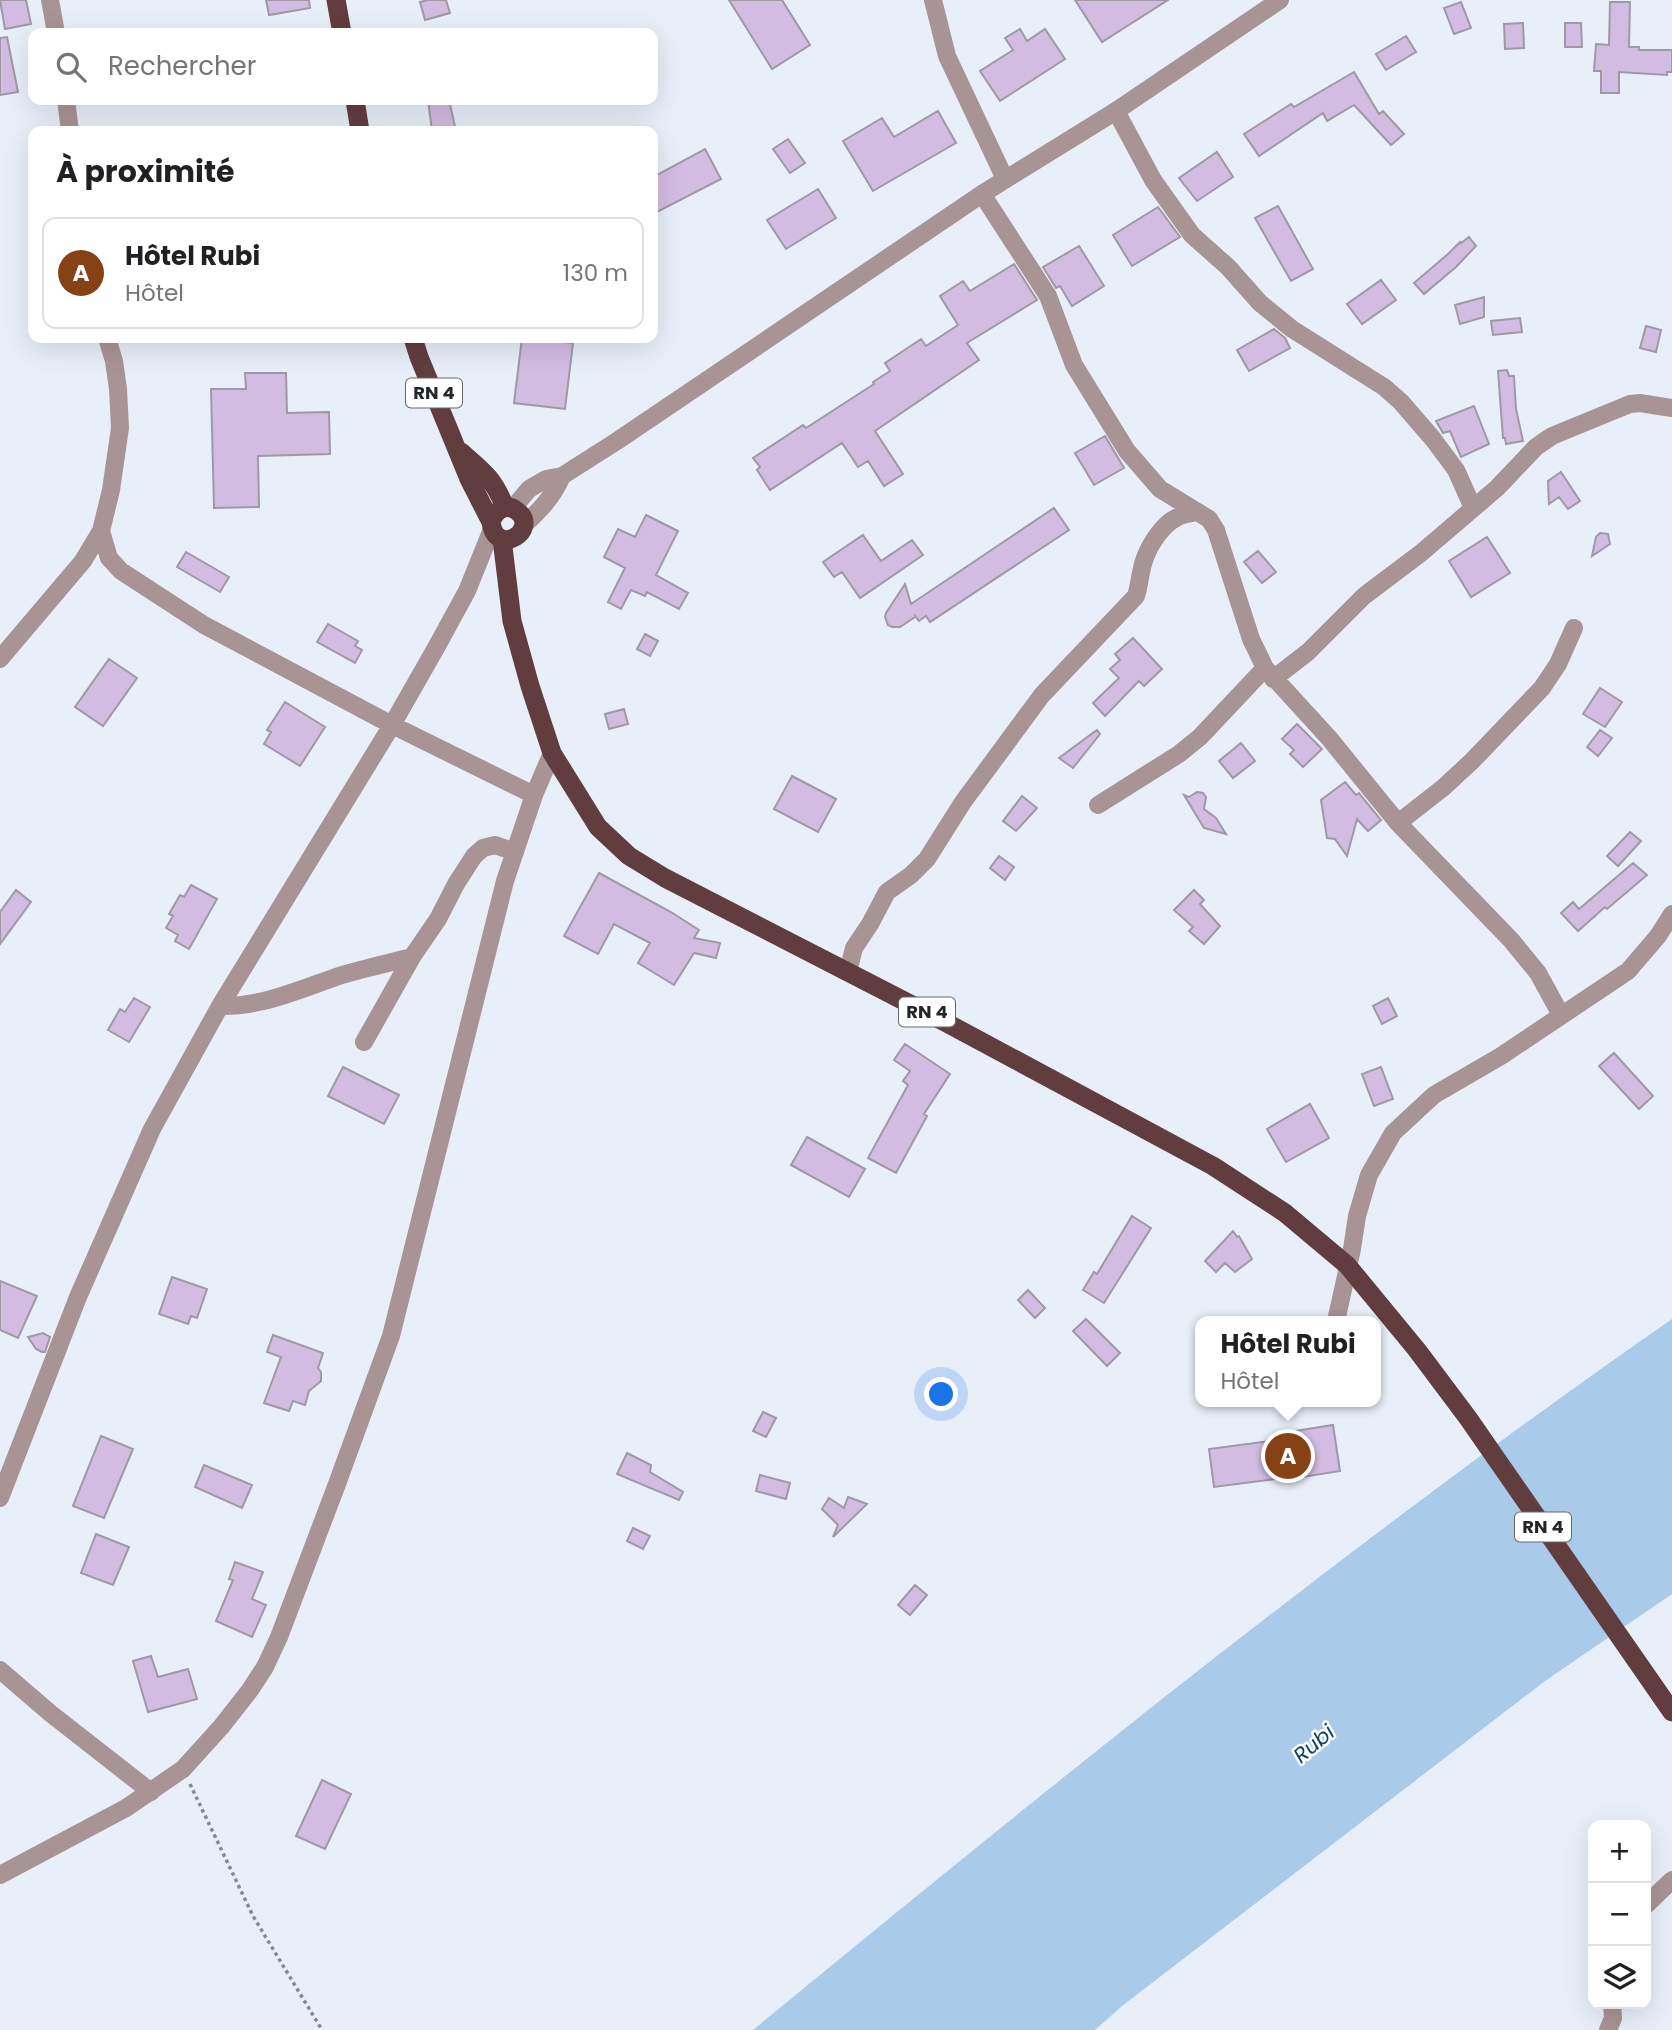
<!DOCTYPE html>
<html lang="fr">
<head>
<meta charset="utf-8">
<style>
	body { margin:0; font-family:Poppins,sans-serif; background:#f2f2f2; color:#202124 }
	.controls { position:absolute; right:21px; bottom:21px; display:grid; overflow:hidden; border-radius:14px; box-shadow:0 7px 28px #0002 }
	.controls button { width:63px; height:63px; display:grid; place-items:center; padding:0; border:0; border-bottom:2px solid #e0e0e0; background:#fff; color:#202124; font:35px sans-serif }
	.you { position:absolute; left:942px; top:1395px; width:24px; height:24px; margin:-18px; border:5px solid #fff; border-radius:50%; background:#1a73e8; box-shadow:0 0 0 10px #1a73e833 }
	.badge { display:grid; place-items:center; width:46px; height:46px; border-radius:50%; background:#864214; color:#fff; font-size:23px; font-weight:700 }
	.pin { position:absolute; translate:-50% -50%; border:4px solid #fff; box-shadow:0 2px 7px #0006 }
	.popup { position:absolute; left:1195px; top:1316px; width:186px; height:91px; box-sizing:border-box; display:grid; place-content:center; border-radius:14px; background:#fff; filter:drop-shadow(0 2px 5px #0005); font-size:23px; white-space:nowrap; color:#757577 }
	.popup b { font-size:26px; color:#202124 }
	.popup::after { content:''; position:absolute; left:50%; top:100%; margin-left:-14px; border:14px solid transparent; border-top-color:#fff }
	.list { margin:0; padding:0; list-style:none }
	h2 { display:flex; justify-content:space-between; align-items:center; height:91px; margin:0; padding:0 28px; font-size:30px }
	h2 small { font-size:23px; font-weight:400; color:#757577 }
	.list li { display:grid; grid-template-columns:46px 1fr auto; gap:21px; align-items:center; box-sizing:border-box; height:112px; margin:0 14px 14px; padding:0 14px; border:2px solid #e0e0e0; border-radius:14px }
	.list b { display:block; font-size:26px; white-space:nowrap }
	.list p { margin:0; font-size:23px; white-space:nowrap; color:#757577 }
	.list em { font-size:23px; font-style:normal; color:#757577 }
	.icon { flex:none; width:38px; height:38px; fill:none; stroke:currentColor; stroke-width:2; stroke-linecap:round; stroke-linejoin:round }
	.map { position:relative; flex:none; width:1672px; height:2030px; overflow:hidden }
	.search { position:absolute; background:#fff; box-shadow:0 7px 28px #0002; left:28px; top:28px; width:630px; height:77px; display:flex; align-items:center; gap:18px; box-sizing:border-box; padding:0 24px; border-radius:14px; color:#757577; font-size:26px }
	.panel { position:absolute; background:#fff; box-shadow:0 7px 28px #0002; left:28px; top:126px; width:630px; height:217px; border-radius:14px }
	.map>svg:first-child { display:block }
</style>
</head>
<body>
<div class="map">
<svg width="1672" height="2030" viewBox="0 0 1672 2030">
	<rect width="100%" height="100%" fill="#e8eff9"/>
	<path fill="#a9cae9" d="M1672,1319V1594L1545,1681L1122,2006L1095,2030H753C1052,1784 1354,1540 1672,1319Z"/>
	<path fill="#d3bce2" stroke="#9f99a3" stroke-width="2" d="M0,0H26L31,24L5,29Z
		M266,0H309L310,8L269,15Z
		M428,0H446L450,13L425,20L420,2Z
		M729,0H782L810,45L772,69Z
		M1075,0H1168L1102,42Z
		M1461,2L1471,28L1454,34L1444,8Z
		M1610,2H1630L1629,47H1639V50H1672V72H1667V75L1619,72V93H1601V71H1594L1596,44L1609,45Z
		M1523,23L1524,48L1505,49L1504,24Z
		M1565,23H1581L1582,47H1565Z
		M1020,29L1027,41L1045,29L1065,59L1000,101L980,71L1013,50L1005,38Z
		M1406,36L1416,52L1386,70L1376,54Z
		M7,37L18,92L0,95V38Z
		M1354,72L1379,114L1383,111L1404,134L1391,145L1354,105L1327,121L1323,113L1259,156L1244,134L1291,104L1294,107Z
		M428,100H449L456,131H432Z
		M938,111L956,143L873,191L843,141L882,118L894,137Z
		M788,139L805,163L790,173L773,149Z
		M705,149L721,179L657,212L653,203V177Z
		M1217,152L1233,177L1197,201L1179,178Z
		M818,189L836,218L786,249L767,220Z
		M1278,206L1313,269L1291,281L1255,218Z
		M1158,207L1180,237L1132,266L1113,235Z
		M1469,237L1476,246L1456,267L1424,294L1414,283L1448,254L1460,242L1461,243Z
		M1079,246L1104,286L1072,306L1060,286L1056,288L1043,267Z
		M1014,264L1037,300L967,343L979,360L875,431L903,474L884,486L868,461L858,467L842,443L770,490L757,470L760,467L753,458L803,425L806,428L874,384L873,382L890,371L885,363L921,339L926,346L958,325L940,296L963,281L970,291Z
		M1381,280L1396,300L1362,324L1347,304Z
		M1484,297V317L1460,324L1455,305Z
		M1520,318L1522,332L1493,335L1491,321Z
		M1646,326L1661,330L1656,352L1640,348Z
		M1274,329L1285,338L1290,348L1249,371L1237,350Z
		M522,338L573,343L565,409L514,403Z
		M1507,370L1509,376H1514L1516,409L1523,441L1506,444L1505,438H1503L1498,371Z
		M245,373H286L287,413L329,412L330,454L258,456L259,507L214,508L211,389H246Z
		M1474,406L1489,444L1461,457L1450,431L1443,433L1436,421Z
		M1105,436L1124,468L1094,485L1075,453Z
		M1561,472L1580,501L1568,509L1559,497L1549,504L1548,481Z
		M1054,508L1069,530L930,622L926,616L919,621L915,616V617L900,627H892L888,625L885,617L886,613L905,584L911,604Z
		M646,515L678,531L656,575L688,593L679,609L647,592L645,596L631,590L621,609L608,602L625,568L604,557L618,529L635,537Z
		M1600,533L1608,534L1610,544L1592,556L1596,537Z
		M863,535L881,561L912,540L923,555L860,598L842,572L834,577L823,562Z
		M1487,537L1510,573L1471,597L1449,561Z
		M1258,551L1276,572L1262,583L1244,562Z
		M186,552L229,577L220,592L177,567Z
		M328,624L358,641L355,646L362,650L355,663L317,642Z
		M645,634L658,641L650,656L637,649Z
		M1133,638L1162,669L1144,686L1139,681L1105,716L1093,703L1119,678L1110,669L1120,660L1115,654Z
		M109,659L137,678L103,726L75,707Z
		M1600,688L1622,702L1605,727L1583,714Z
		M285,702L325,727L300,766L264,744L271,732L267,730Z
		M624,709L628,724L609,729L605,714Z
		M1297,724L1322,749L1303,767L1290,754L1294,750L1282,739Z
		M1097,730L1100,734L1073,768L1059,758Z
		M1600,730L1612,738L1598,756L1587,747Z
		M1241,743L1255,761L1233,778L1219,761Z
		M792,776L836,799L818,832L774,809Z
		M1345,782L1356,795L1359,793L1381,820L1368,831L1357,819L1347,856L1335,839L1327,838L1321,800Z
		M1197,792L1203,793L1206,797L1204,809L1216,818L1226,834L1204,828L1184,795L1189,797Z
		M1022,796L1037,808L1016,831L1003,821Z
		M1630,832L1641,841L1618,866L1607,856Z
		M999,856L1014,867L1005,880L990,868Z
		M1633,863L1647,875L1607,909L1605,907L1578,931L1561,913L1573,902L1579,909Z
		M599,873L671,912L699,930L694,938L720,943L716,958L694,953L674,985L638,963L650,943L614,924L598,954L564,936Z
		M191,885L217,899L189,949L175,941L178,935L166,928L173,916L169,914L180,895L184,897Z
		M16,890L31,902L0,944V912Z
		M1194,890L1204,900L1200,904L1220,926L1204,944L1189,931L1193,927L1174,910Z
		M134,998L150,1007L129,1042L108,1030L120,1009L125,1012Z
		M1388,998L1397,1016L1382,1024L1373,1006Z
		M905,1044L950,1074L924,1114L927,1116L896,1173L868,1158L908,1085L903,1081L910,1071L894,1060Z
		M1614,1053L1653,1096L1639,1109L1599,1066Z
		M343,1067L399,1095L384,1124L328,1096Z
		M1381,1067L1393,1099L1374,1106L1362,1074Z
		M1310,1104L1329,1138L1286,1162L1267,1129Z
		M807,1137L865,1169L849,1197L791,1165Z
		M1132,1216L1151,1228L1104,1303L1083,1290L1094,1272L1097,1274Z
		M1233,1231L1237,1237L1239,1236L1252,1259L1235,1272L1225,1263L1216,1272L1205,1261Z
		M172,1277L207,1289L197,1318L191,1316L188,1324L159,1314Z
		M0,1281L37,1296L18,1338L0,1330Z
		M1028,1290L1045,1308L1035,1318L1018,1300Z
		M1086,1319L1120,1353L1107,1366L1073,1331Z
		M43,1333L50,1337L45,1352H42L36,1349L28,1337Z
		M273,1335L323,1353L318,1368L321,1372V1381L309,1391L305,1405L293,1401L289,1411L264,1403L281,1357L267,1352Z
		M763,1412L776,1418L766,1437L753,1431Z
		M1333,1425L1340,1471L1284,1480L1283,1478L1214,1487L1209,1449L1277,1440L1276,1434Z
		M101,1436L133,1449L104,1518L73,1506Z
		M627,1453L651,1465L650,1472L683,1492L679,1500L617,1474Z
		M204,1465L252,1485L242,1508L195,1487Z
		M760,1475L790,1483L786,1499L756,1491Z
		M848,1497L867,1504L833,1537L838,1525L822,1509L829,1498L844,1508Z
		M633,1528L650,1536L643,1549L627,1541Z
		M96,1534L129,1547L113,1585L81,1573Z
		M235,1562L263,1572L252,1599L266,1605L252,1637L216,1621L233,1580L229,1579Z
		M915,1585L927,1595L910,1615L898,1605Z
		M151,1656L158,1677L188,1669L197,1699L148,1712L133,1661Z
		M322,1780L351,1794L325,1849L296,1836Z"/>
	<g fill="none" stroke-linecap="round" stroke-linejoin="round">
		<path stroke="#858a91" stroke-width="3.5" stroke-dasharray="3.5 3.5" stroke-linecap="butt" d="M190,1784L253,1916L322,2030"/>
		<path stroke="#a99495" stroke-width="18" d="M50,0L56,33
			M933,0L947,56L1005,179
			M66,100L70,131
			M1116,111L1153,180L1192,235L1228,267L1260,303L1292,329L1384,387L1401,402L1433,439L1456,470L1473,508
			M982,194L1048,296L1074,365L1127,451L1160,489L1209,519L1216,530L1251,639L1265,668L1329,738L1398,823L1511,940L1538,973L1561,1015
			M101,531L109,558L121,571L204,625L392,725L534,795
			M0,659L83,561L101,531L111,490L120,428L118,389L114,361L107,338
			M1273,679L1308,652L1364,596L1421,553L1497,488L1536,447L1552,436L1630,404L1640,403L1672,408
			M1098,805L1179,754L1200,737L1265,668
			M1398,823L1444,787L1472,761L1542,688L1558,664L1574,628
			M848,972L854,948L870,924L887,892L911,875L927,859L963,802L1042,695L1136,596C1140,584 1140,570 1145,558C1150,544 1163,524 1176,518C1183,514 1191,513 1198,512
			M220,1006C263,1007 303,988 342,975C365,968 389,963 412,957
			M364,1042L412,957L438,919L456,884L474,856L483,848L495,845L515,852
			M1336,1321L1352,1249L1357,1216L1369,1175L1393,1133L1434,1095L1501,1056L1628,971L1658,936L1672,914
			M0,1498L78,1297L152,1129L220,1006L392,725L437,646L467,591L492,529
			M0,1670L50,1713L151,1792
			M0,1875L126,1808L183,1769L221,1727L250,1690L265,1667L279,1637L337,1484L391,1336L505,881L534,795L552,753
			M1646,1905L1672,1880
			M1608,2030L1613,2018L1612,2004"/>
		<path stroke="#a99495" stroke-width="18" d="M513,508L529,489L546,479L562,476L617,441L982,194L1116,111L1280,0
			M524,525C540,510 553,497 562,476"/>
		<path stroke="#623d40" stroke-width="19" d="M336,0L342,33
			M355,100L360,131
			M413,338L419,357L469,479L491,522C496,559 541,529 517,511C506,502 495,511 491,522
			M461,452C484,472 493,478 505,507
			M502,539L512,621L530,686L552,753L598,827L629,856L665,878L945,1022L1213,1166L1285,1213L1347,1265L1417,1350L1468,1418L1672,1712"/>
	</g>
	<g text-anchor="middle" stroke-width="5" stroke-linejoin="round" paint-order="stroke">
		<g fill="#fff" stroke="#66686a" stroke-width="2">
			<rect x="406" y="378.5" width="56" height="29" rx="5"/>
			<rect x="899" y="997.5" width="56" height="29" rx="5"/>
			<rect x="1515" y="1512.5" width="56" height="29" rx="5"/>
		</g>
		<g font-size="18" font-weight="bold" fill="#24272a">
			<text x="434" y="399">RN 4</text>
			<text x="927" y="1018">RN 4</text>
			<text x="1543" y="1533">RN 4</text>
		</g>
		<g font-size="21" font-style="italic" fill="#0d4068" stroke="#fff">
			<text transform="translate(1314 1744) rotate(-40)" y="7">Rubi</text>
		</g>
	</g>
</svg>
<div class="controls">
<button>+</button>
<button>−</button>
<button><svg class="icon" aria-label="layers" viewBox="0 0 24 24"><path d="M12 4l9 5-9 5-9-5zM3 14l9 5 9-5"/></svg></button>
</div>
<div class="you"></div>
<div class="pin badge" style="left:1288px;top:1456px">A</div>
<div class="popup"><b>Hôtel Rubi</b>Hôtel</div>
<div class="search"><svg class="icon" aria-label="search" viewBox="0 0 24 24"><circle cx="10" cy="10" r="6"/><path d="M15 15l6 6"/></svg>Rechercher</div>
<section class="panel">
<h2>À proximité<small></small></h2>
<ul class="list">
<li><span class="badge">A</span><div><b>Hôtel Rubi</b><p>Hôtel</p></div><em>130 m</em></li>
</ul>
</section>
</div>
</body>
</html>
